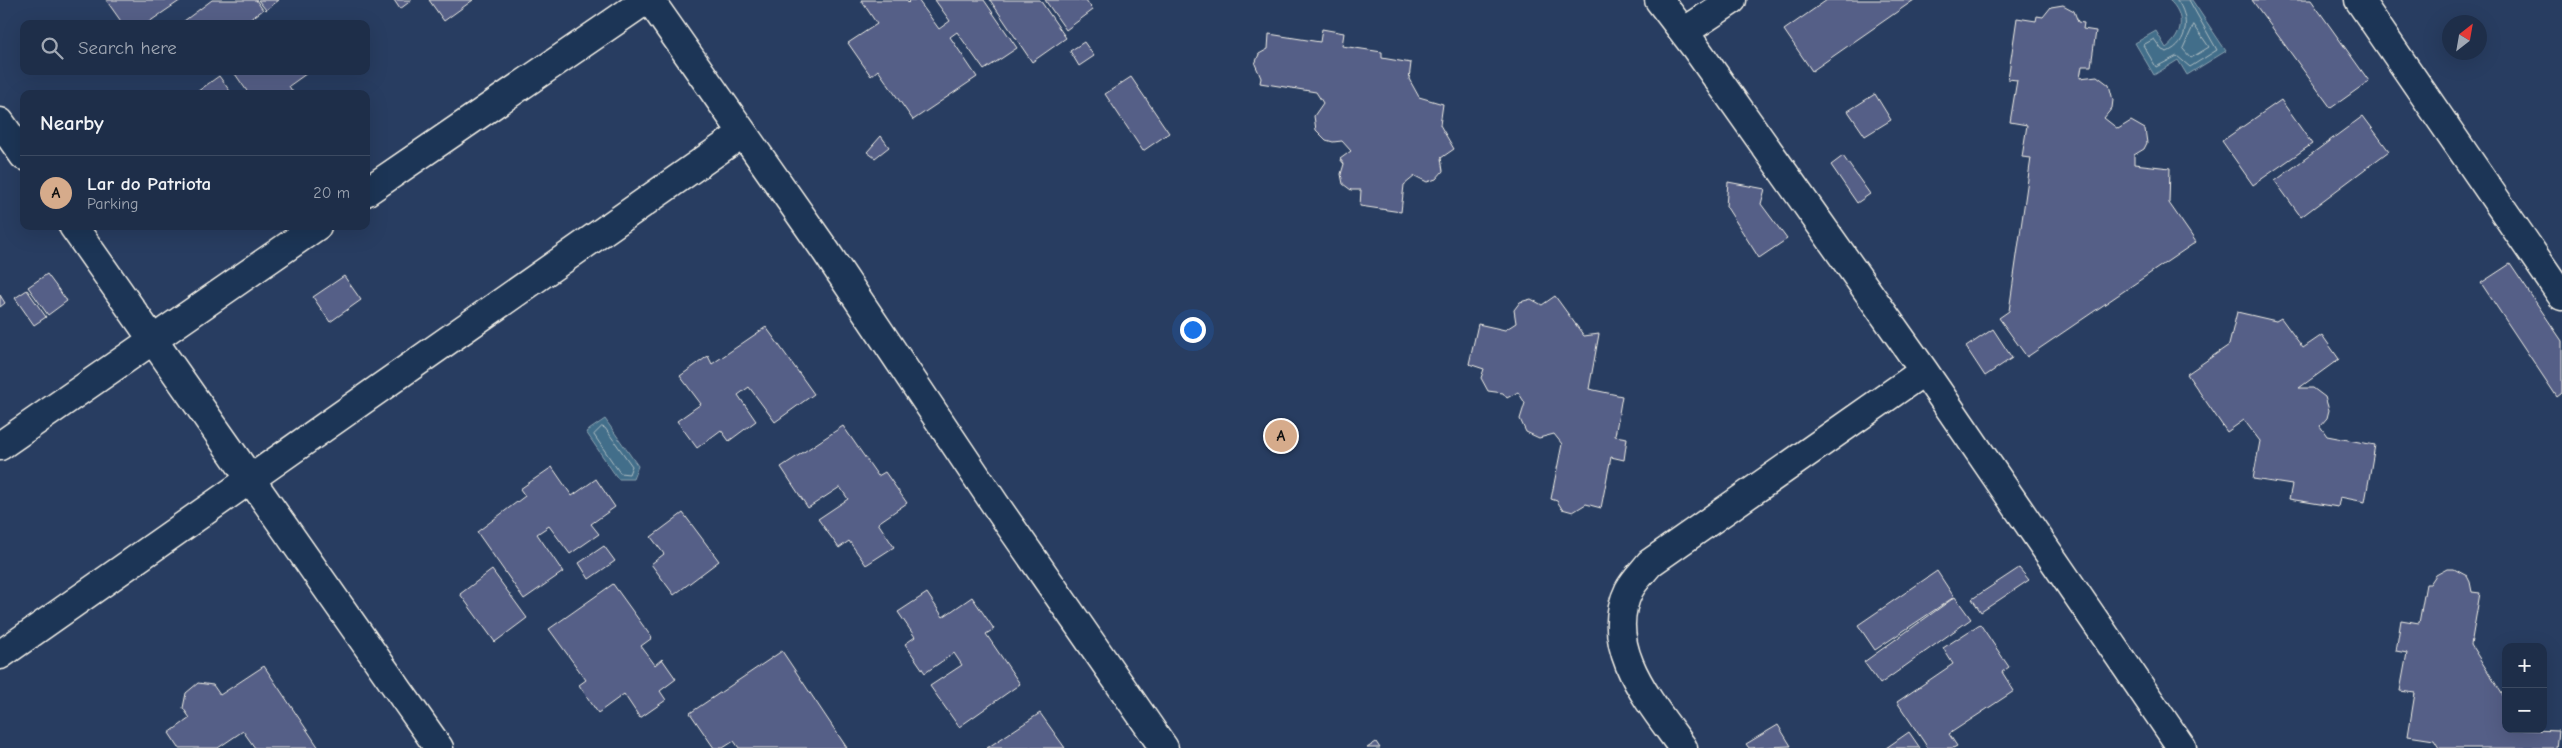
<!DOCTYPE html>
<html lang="en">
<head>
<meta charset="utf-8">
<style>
	body { margin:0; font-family:"Comic Neue",sans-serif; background:#263650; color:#f1f3f6 }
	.controls { position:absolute; right:15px; bottom:15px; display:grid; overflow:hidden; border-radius:10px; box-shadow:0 5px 20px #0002 }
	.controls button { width:45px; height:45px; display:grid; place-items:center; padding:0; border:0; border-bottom:1px solid #3c4a61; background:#1e2e49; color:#f1f3f6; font:25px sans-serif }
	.compass { position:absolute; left:2442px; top:15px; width:45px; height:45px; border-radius:50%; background:#1e2e49; box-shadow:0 5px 20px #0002; rotate:31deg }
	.you { position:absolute; left:1192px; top:329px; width:18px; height:18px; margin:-12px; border:4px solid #fff; border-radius:50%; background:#1a73e8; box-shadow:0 0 0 8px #1a73e833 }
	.badge { display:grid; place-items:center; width:32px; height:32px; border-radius:50%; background:#d6ab8b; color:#111; font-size:16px; font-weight:700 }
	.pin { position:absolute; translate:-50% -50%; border:2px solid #fff; box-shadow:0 1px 5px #0006 }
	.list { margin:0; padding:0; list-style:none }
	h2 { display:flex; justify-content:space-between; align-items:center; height:65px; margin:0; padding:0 20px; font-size:21px }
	h2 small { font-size:16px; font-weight:400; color:#a1a8b4 }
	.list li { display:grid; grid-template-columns:32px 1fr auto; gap:15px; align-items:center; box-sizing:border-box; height:75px; padding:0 20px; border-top:1px solid #3c4a61 }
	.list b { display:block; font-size:19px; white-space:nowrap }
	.list p { margin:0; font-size:16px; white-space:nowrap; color:#a1a8b4 }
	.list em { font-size:16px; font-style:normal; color:#a1a8b4 }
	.icon { flex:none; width:28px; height:28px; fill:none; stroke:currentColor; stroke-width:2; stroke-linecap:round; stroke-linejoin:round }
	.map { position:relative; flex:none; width:2562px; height:748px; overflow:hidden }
	.search { position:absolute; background:#1e2e49; box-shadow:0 5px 20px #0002; left:20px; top:20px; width:350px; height:55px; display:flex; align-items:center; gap:12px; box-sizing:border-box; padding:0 18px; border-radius:10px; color:#a1a8b4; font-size:19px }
	.panel { position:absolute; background:#1e2e49; box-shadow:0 5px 20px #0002; left:20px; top:90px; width:350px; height:140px; border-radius:10px }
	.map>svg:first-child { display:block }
</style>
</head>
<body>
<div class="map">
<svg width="2562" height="748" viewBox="0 0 2562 748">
	<rect width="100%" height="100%" fill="#283d61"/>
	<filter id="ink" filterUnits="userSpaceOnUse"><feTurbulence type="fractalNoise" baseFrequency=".02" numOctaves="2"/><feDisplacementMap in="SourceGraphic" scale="10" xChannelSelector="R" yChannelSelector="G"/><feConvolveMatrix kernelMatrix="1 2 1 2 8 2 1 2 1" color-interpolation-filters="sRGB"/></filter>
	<g filter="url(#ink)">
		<path fill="#436e8a" stroke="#8aa2b0" d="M2169,0H2192L2226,51L2187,75L2178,60L2154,75L2135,43L2156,31L2166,48C2183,35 2186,15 2169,0Z
			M605,419L638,466L633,479H618L586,432Z"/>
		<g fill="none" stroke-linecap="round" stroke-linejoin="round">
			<path stroke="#adbdc2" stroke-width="1" d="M2177,0C2190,17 2189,43 2167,52L2162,50L2154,39L2143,45L2156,67L2177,56L2190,67L2217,50L2189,0
				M2194,25L2209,47L2191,58L2183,49Z
				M602,427L605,428L632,466L629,474L620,473L594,435Z"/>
		</g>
		<path fill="#545f87" stroke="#f4f1e8" d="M106,0H181L146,24H123Z
			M212,0H256L263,10L244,24H180Z
			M258,0H279L266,10Z
			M394,0H412L400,9Z
			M429,0H473L444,21Z
			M861,0H906L908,3L911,0H918L939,29L950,21L935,0H984L1017,48L984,70L957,32L950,37L977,77L913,120L878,70L871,76L848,43L877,24Z
			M990,0H1040L1066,38L1032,62Z
			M1045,0H1086L1093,10L1066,30Z
			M1827,0H1914L1812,71L1784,30Z
			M2252,0H2311L2369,81L2331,108Z
			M2063,5L2074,11L2078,22L2084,23L2083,29L2096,31L2091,66H2082L2080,78L2097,76L2109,85L2113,100L2112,108L2104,118L2118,129L2131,121L2145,129L2147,143L2144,149L2134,155V164L2170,168L2169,203L2196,242L2027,357L1999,318L2009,311L2031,158L2022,157L2027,125L2010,122L2017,80L2008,79L2017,18L2036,21L2037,16L2043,17L2051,7Z
			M1322,29L1344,33L1342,46L1382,52V58L1411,63L1409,79L1419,97L1443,104L1440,125L1454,149L1441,158L1443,171L1436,179L1427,182L1415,176L1404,185L1401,212L1360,206L1361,190H1351L1343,184L1341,174L1344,164L1340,159L1351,151L1342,141L1333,142L1326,140L1316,130L1314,116L1323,103L1316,92L1260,83L1261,78L1255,64L1259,54L1268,49L1269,34L1320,42Z
			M1084,42L1094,56L1079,66L1070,51Z
			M233,71H310L289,86L294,94H249Z
			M219,76L232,94H194Z
			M1131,77L1169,133L1143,151L1105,94Z
			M1875,94L1891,120L1865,136L1848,111Z
			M2281,100L2312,144L2253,185L2222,141Z
			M2363,116L2389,151L2301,217L2275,181Z
			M881,136L889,147L875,158L867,152Z
			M1843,156L1870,194L1857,203L1831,165Z
			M1728,182L1765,189L1761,204L1787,239L1759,258L1726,206Z
			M2510,264L2562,341V393L2557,397L2481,283Z
			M47,274L67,301L48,315L28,287Z
			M344,276L361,300L330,322L313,297Z
			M27,290L46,317L34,325L15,298Z
			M0,295L5,303L0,307Z
			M1555,296L1584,336L1599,334L1589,389L1622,396L1615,436L1627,438L1624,460L1611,457L1601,508L1586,504L1573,512L1562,509L1557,501L1551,499L1562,444L1554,434L1539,438L1526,432L1520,419L1525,403L1518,392L1507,398L1503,393L1488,391L1481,378L1484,369L1469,364L1478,324L1505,330L1516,323L1514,310L1520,302L1531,299L1542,305Z
			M2237,312L2276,321L2281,318L2303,348L2322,335L2339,359L2299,388H2313L2325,397L2329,410L2327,418L2320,426L2327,436L2375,445L2365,502L2340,497L2338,507L2289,499L2292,485L2253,479L2260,441L2244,420L2227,432L2187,374L2229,345Z
			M766,327L814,394L775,422L749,387L738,395L756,421L729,441L721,430L697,448L677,421L701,404L680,376L708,356L712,364Z
			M1993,329L2012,358L1985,376L1966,347Z
			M843,426L878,476L885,472L907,503L878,523L894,547L866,565L849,541L839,548L818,519L848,499L840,487L808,508L781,467Z
			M552,467L572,496L596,479L615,507L591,524L599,534L570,554L549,526L537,534L563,572L524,599L477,532L525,496L520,489Z
			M683,513L719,561L674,595L651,564L664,554L651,537Z
			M604,546L615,561L589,579L579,563Z
			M2019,568L2029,580L1981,612L1972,599Z
			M2447,569H2454L2467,576L2470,582L2472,592L2480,593L2471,645L2504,697L2506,696V729L2558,731L2556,748H2439L2434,740L2408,736L2415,693L2400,691L2407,653L2396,651L2401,620L2419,623L2426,584H2430L2436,575Z
			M492,570L527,618L495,642L460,594Z
			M1937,571L1954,597L1875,650L1858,625Z
			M613,584L652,638L641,646L655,665L662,659L676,679L660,691L666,700L640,718L624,694L598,713L579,685L586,680L549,629Z
			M927,593L943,617L972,597L994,629L986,634L1020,684L959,727L930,686L962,665L954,653L925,673L905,644L915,637L898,612Z
			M1955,597L1971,619L1880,684L1864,662Z
			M1980,624L2009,667L2002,672L2014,691L1949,734L1957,746L1953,748H1928L1897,702L1953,664L1943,648Z
			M782,651L847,748H739L734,741L723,748H714L690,713Z
			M264,666L319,748H255L243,731L218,748H179L169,733L190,718L183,708L186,693L198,683L213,685L220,695Z
			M1040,713L1065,748H987Z
			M1778,725L1791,746L1749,748L1746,744Z
			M1909,732L1920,748H1886Z
			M1376,742L1380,748H1367Z"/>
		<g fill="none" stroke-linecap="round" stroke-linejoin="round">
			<g stroke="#f4f1e8" stroke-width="31">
				<path id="minor" d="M650,0L825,250L995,504L1164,748
					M1659,0L1695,47L1924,371L2182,748
					M2359,0L2562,296
					M1684,32L1732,0
					M0,122L24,156
					M366,192L646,0
					M73,226L439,748
					M0,446L317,226
					M0,655L743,133
					M1683,748C1651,703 1601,647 1629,590C1634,580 1644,571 1650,563L1924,371"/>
			</g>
			<use href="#minor" stroke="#1d3557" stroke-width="28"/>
		</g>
	</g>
</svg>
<div class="controls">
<button>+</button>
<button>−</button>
</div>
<svg class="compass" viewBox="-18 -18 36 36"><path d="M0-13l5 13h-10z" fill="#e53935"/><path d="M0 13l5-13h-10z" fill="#a1a8b4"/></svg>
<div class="you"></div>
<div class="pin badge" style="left:1281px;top:436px">A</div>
<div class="search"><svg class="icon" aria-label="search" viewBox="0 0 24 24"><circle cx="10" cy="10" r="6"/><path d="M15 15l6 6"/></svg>Search here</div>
<section class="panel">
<h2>Nearby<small></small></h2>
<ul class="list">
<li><span class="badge">A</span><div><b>Lar do Patriota</b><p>Parking</p></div><em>20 m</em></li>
</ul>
</section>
</div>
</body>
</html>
